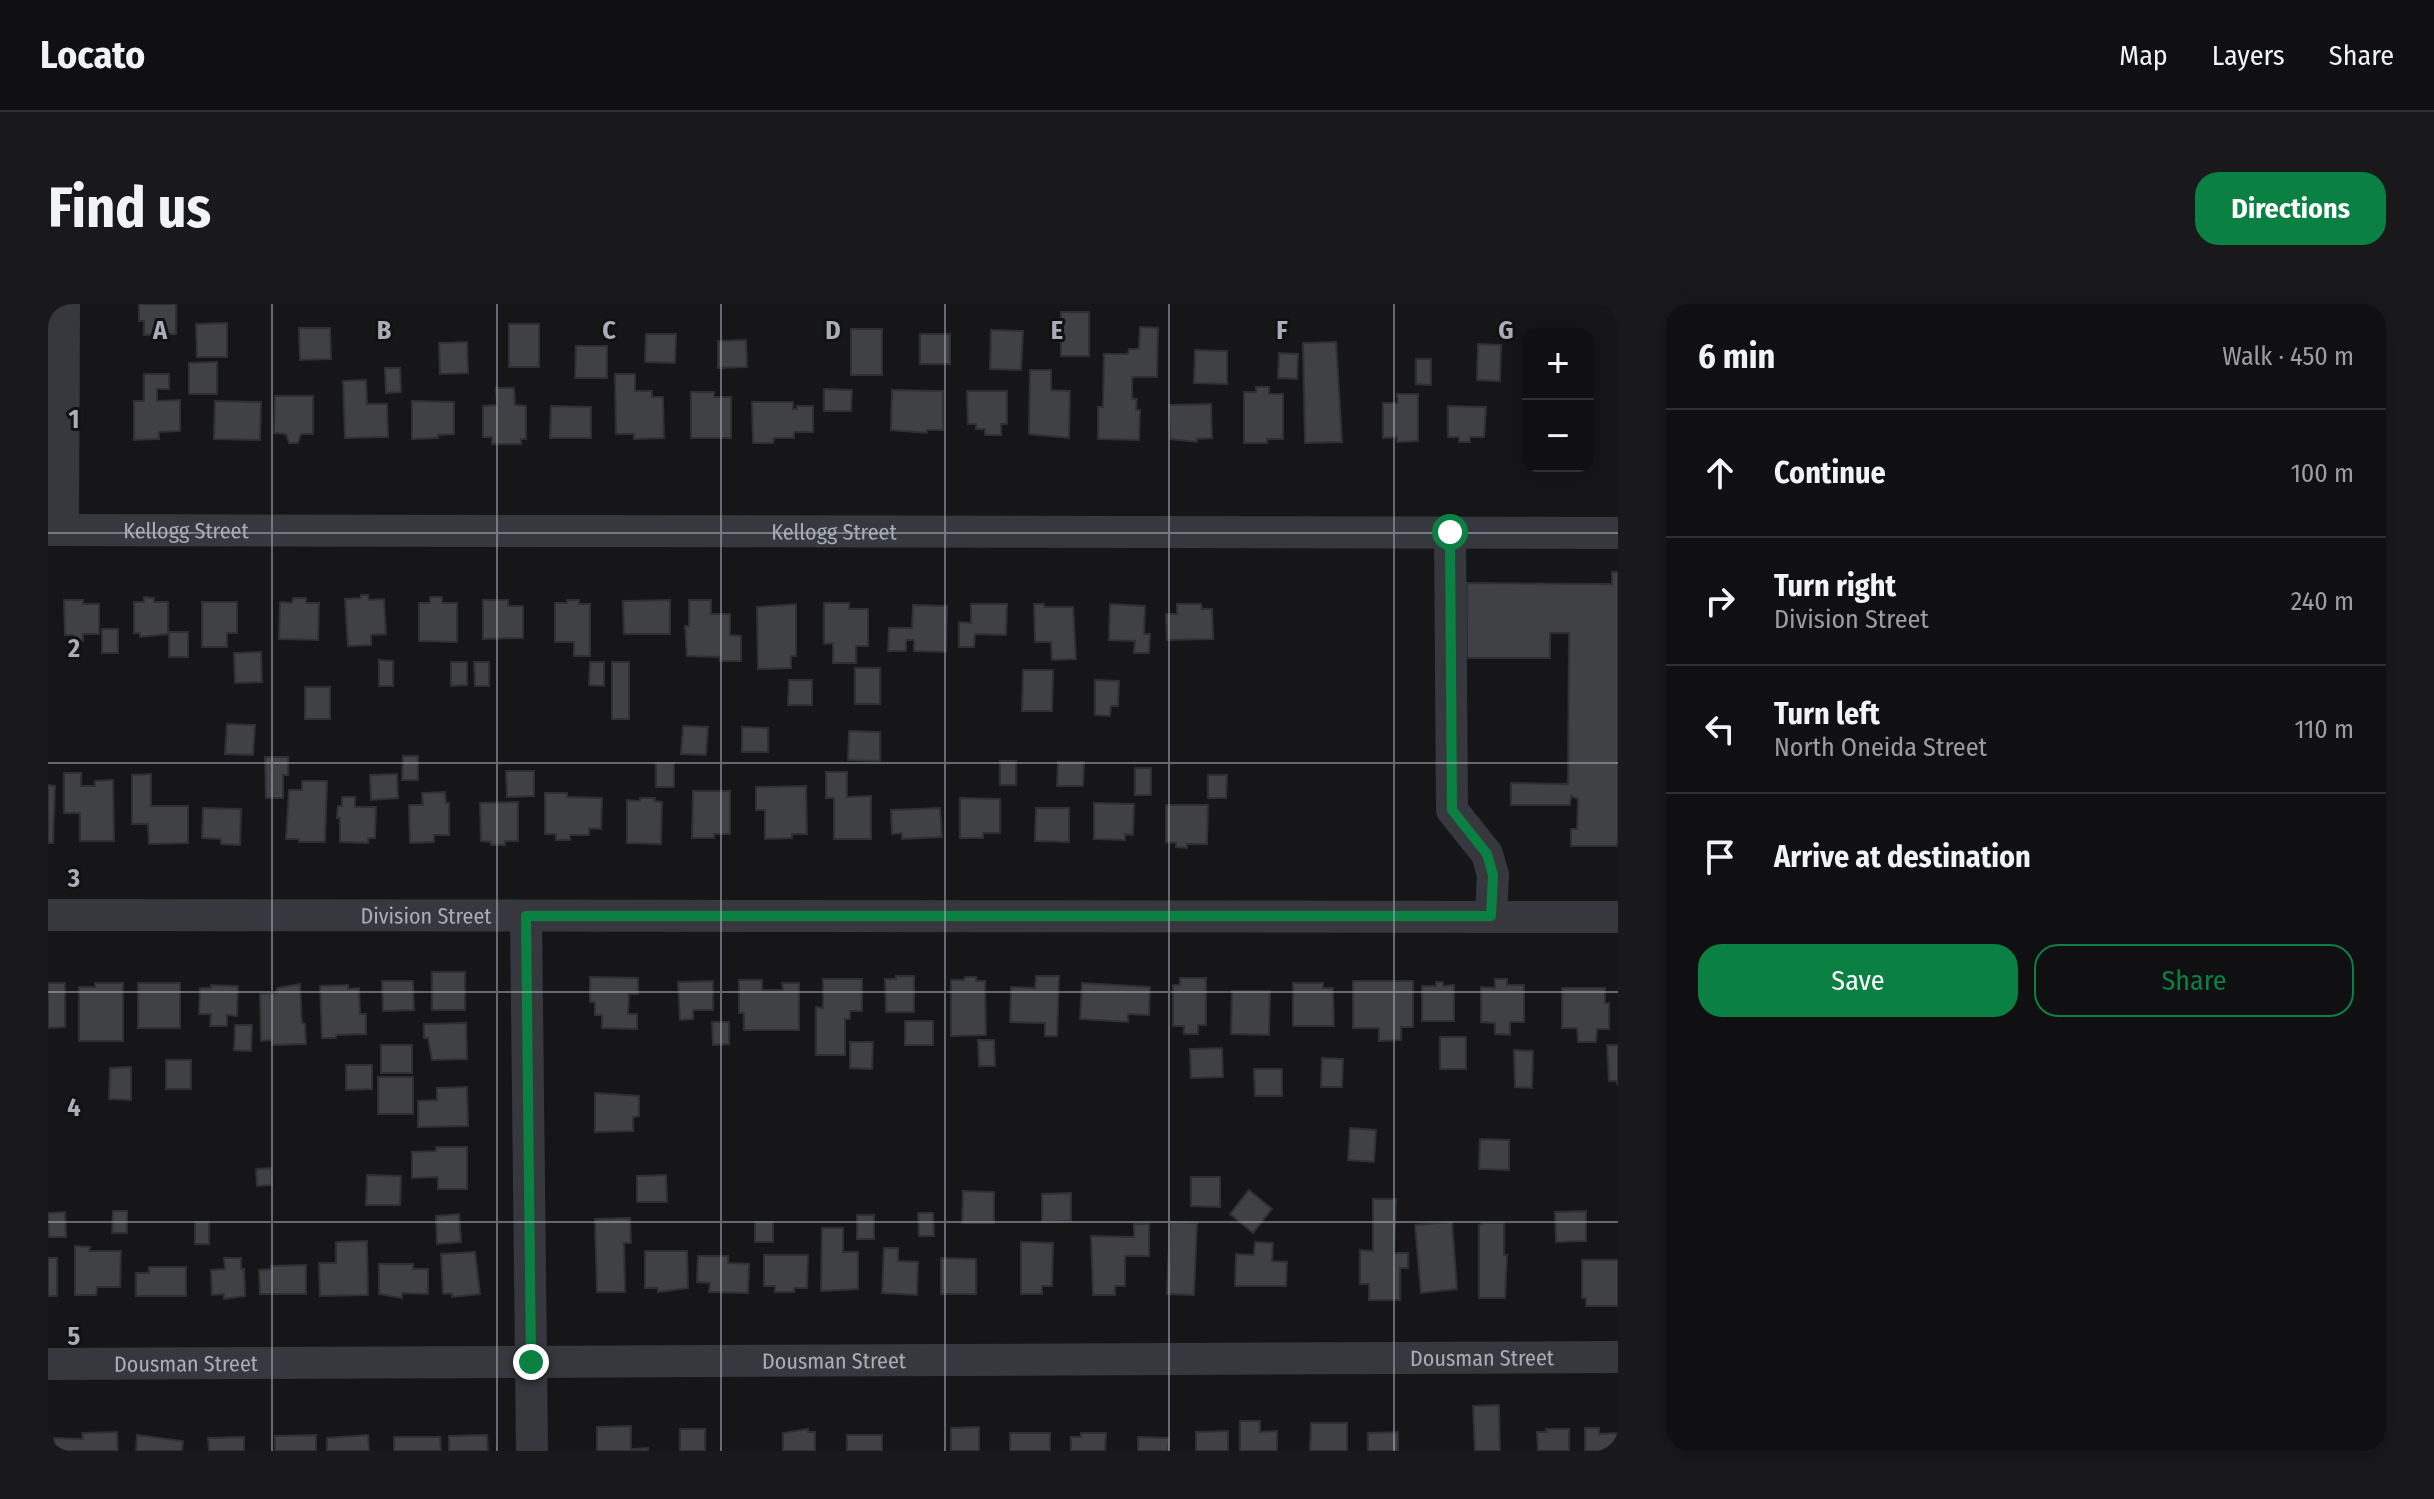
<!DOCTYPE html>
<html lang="en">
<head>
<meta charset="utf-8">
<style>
	body { margin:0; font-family:"Fira Sans Condensed",sans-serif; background:#19191b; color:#f1f3f6 }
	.controls { position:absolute; right:24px; top:24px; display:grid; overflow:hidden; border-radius:16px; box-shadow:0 4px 20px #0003 }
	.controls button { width:72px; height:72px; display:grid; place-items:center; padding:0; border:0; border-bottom:2px solid #303032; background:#101012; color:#f1f3f6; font:40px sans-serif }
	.stop { position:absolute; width:24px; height:24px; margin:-18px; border:6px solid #0b8043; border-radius:50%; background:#fff }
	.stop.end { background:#0b8043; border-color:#fff; box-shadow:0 2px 8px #0008 }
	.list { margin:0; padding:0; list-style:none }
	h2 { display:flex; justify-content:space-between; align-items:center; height:104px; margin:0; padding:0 32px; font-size:34px }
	h2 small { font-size:26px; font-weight:400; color:#9c9d9f }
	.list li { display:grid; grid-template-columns:52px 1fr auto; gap:24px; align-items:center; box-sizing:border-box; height:128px; padding:0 32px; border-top:2px solid #303032 }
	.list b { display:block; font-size:30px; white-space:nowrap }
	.list p { margin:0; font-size:26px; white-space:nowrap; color:#9c9d9f }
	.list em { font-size:26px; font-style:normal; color:#9c9d9f }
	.actions { display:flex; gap:16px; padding:24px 32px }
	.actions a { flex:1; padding:18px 0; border:2px solid #0b8043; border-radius:24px; text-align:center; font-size:28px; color:#0b8043 }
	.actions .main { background:#0b8043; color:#fff }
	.icon { flex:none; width:44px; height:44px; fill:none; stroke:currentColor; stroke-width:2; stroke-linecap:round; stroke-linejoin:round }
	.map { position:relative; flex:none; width:1570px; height:1147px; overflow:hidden; border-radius:24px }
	header { display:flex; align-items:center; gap:48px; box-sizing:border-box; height:112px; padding:0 40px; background:#101012; border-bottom:2px solid #303032 }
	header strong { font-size:38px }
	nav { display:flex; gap:44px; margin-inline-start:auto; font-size:28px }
	.intro { display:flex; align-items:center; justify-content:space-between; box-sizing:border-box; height:192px; padding:0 48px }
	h1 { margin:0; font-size:56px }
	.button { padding:20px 36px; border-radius:24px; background:#0b8043; color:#fff; font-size:28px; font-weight:700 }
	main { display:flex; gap:48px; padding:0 48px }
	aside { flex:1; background:#101012; border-radius:24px; box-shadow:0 4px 20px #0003 }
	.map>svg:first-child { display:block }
</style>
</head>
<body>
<header>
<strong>Locato</strong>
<nav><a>Map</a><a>Layers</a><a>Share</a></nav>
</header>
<div class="intro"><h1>Find us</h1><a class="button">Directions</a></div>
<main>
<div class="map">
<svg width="1570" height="1147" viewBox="0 0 1570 1147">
	<rect width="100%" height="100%" fill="#161618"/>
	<path fill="#404145" stroke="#303034" stroke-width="2" d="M91,0H128V30L96,31V17H91Z
		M1013,8H1041V52H1013Z
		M179,19V53H149L148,20Z
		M461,20H491V63H461Z
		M1092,23L1110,24L1109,73H1084V95H1089L1088,106H1092L1091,136L1050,135V103H1055L1056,50H1080L1081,45H1091Z
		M251,24H282L283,55L252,56Z
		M803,25H834V71H803Z
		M943,26L975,27L973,66L942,65Z
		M598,30H628L627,59L597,58Z
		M872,30H902V60H872Z
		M698,36L699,63L670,64V37Z
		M419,38L420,69L392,70L391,39Z
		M1288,38L1294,138L1257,139L1255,39Z
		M1430,40L1453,41L1452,77L1429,76Z
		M528,42H559V74H527Z
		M1147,46L1179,47V80L1146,79Z
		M1231,49L1250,50L1249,75L1230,74Z
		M1368,55H1383V81L1368,80Z
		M169,58V90H141V59Z
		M337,64H352L353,88L338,89Z
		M982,66H1003V86L1022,87L1021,134L981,130Z
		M96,70H121V85H109V97L132,96V127L111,128V135L86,136V97H96Z
		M567,70H587V87H604V93H615L616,134L586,135V130H568Z
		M318,76L319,100H339L340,133L297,134L295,77Z
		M1208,83H1221V90H1235V135H1219V139H1196V88H1208Z
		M448,84H466L467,101L478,102V135H473V140H444V133H435V102L449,101Z
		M776,85L804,86L803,107H776Z
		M844,86L895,87V126H879V129L843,126Z
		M919,87H959V120H953V131H937V125H928V120H920Z
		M643,88H666V93H683V134H643Z
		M1349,90H1370V137L1349,138V133L1335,134V99H1350Z
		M227,92H265V130H253L250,139H241L238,130L226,129Z
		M167,97L213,98L212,136L166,135Z
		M364,97L406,98V130L390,131V134L364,135Z
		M704,98H745V105H749V102H765V128H746V134H726L725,139H705Z
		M1163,100L1164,134L1149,135V138L1122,135L1121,101Z
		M503,102L543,103V134H502Z
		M1400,102L1438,103L1436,133H1422V138H1411V133H1400Z
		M1564,268H1570V535L1569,542H1523V525H1529L1530,495L1523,492L1522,501H1463V479L1520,480L1521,329H1502V354H1419V279L1564,280Z
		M313,291H320L321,296L336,295L338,330L323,331V341L300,342L297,295L313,294Z
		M96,293L106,294V298H120V330L92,333V329H86V298H96Z
		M382,293H394V299H409V338L371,337V299H382Z
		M245,294H258V299H271L270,336L231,335L232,298L244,299Z
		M16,296H35V300H51V330H35V337H25V331H17Z
		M435,296H460V302H475V334L435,335Z
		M519,296H531V300H542V352H526V338H507V299H519Z
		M622,296V330H576L575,297Z
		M641,296H663V310H682V331L693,332V357H672V353L639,352L637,322H641Z
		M154,298H189V329H179V343H154Z
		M776,299H801V305H820V342H808V359H785V339L776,340Z
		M748,300V352H743V364L710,365L709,303Z
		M923,300H959L958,331L927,330L926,343H911V318L923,319Z
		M986,300H996V303H1025L1028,355L1004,356L1003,338H987Z
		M1062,300L1097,302L1096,330H1102L1101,349H1086L1087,337L1061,336Z
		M1129,300H1153L1154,305H1164L1165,335L1119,336L1118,310H1129Z
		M865,301L899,302L898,348L866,347V336H858V347H840L841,324H864Z
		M54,325H70V349H54Z
		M121,328H140V353H121Z
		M213,348L214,378L187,379L186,349Z
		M331,356L345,357V382H331Z
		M403,358H419V381L403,382Z
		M426,358H441V382H427Z
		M542,358H556V382L541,381Z
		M564,358H581V415H564Z
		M807,364H832V400H807Z
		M975,366H1005L1004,407H974Z
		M741,376H764V401H740Z
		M1047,376L1071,377L1070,402H1063L1062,412L1047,411Z
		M257,383H282V415H257Z
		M179,420L207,421L205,451L177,450Z
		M635,422L660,423L658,451L633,450Z
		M694,423L720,424V448H694Z
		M801,427L832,428V457L800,456Z
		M355,452H370V476H354Z
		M217,453H240V471H235V494H218Z
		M952,457H968V481H952Z
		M1010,458H1036L1035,482H1009Z
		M608,459H626V483H608Z
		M1087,464H1103V491H1087Z
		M458,467H486V492L459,493Z
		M778,468H799V493L823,492V535H786V494H778Z
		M16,469H33V482H47V477L65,476L66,537H32V509H16Z
		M103,470V502H140V539L101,540L100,520H84V471Z
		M349,470L350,494L323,496L322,471Z
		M1160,471H1179L1178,494H1160Z
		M254,477H279L277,538H251V535H238L241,486H254Z
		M0,481L7,482L5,539H0Z
		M758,482L759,530H744V534L717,535V506H708V483Z
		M645,487H682V530H666V534H644Z
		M397,488L398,499H401V531H386V538L362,539L361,501H375L374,489Z
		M497,489H519V493L554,494L553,525L541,524V531H522V536H508V530H497Z
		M294,493H307V503H328L327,534H320V539L292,538V514H289L290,502H294Z
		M592,494H607L606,497L614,498L613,540L579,539V496L592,497Z
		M912,494L952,495V529H935V534H912Z
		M470,498V537H457V541H443V538L433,537L432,499Z
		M1046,499L1086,500L1085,531L1077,530V536L1046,535Z
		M1118,501H1160L1159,540H1139V544L1128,543V539L1118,538Z
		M155,504L193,505L192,541L173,540V535L154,534Z
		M892,504L894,533L854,535V529L844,530L843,506Z
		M988,504H1021V538L987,537Z
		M384,668H417V706H384Z
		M848,672H866V708H838L837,675H848Z
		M988,672H1011L1009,732H997V719L962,718L963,683L987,684Z
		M542,673L590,674V690H581L580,710H589V725L554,724V711H547V698H542Z
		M917,673H928V677H937L938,731L903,732V676H916Z
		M1132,674H1158V721H1150V730H1136V722H1125V681H1132Z
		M775,675H814V707H802V715H797V751H768V703L775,704Z
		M1447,675H1459V681H1476V718H1462V731L1447,730V719L1433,718V683L1447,684Z
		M691,676H714V686H735L734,679H751V726H696V709H691Z
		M334,677H365L366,706L335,707Z
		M665,677V706H645V715L632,716L630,678Z
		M1305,677H1365V723H1353V736L1331,737V724H1305Z
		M1388,678H1395V682L1406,681V717H1374V682H1388Z
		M0,679H17V723L0,724Z
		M47,679H75V737H31V683H47Z
		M90,679H132V724H90Z
		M1034,679L1102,683L1101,711L1080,710V718L1032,715Z
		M1245,679H1275V684H1285L1286,722H1245Z
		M252,680L254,719L257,720L258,740L224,741V736L213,737L212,690L229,689V684Z
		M163,681L190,682L189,712L179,711V722H162L163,710H151L152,684H163Z
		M300,681V685L311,684L312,710H318V730L288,731V734H274L272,682Z
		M1514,684H1557V699H1561V725H1549L1548,738H1530L1529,724H1514Z
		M1184,687H1222L1221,731L1183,730Z
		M857,717H885V741H857Z
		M664,718H681V740L665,741Z
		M418,719L419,755L384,756L380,734H376V720Z
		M187,721H204L203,747L186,746Z
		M1392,733H1418V765H1392Z
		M930,736H946L947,762H931Z
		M802,738H825L824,765L802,764Z
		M333,741H364V769H333Z
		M1559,741H1570V782L1569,777H1561Z
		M1174,744L1175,773L1143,774L1142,745Z
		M1466,746L1485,747L1484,784L1467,783Z
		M1274,754L1295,755L1294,783H1273Z
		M118,756H143V785H118Z
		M298,761H324V785L298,786Z
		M83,763V796L61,795L62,764Z
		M1206,765H1234V792H1207Z
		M330,773H365V810H330Z
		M419,783L420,822L370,823V797L389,796V784Z
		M547,789L591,792V812L585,813V827L547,828Z
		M1302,824L1328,826L1326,858L1300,856Z
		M1432,835L1461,836V866L1431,865Z
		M388,843H419V885H390V873L364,874V848L388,847Z
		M223,864L224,881L209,882L208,865Z
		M319,871L353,872L352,901H318Z
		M618,871L619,898H589V872Z
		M1143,873H1172V903L1143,902Z
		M1201,886L1224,905L1205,929L1182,910Z
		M915,887L946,888V919H914Z
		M1023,889V917L994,918V890Z
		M1325,895H1348L1346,949H1360V964H1352V996H1321V980H1312V946L1325,947Z
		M65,907H79V929H64Z
		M1538,907V937L1508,938L1507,908Z
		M17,908L18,933H1L0,909Z
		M870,909H885L886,932H871Z
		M411,910L413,938L389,940L388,912Z
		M809,911H826V935H809Z
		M582,914L583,939H576L577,988H549L547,915Z
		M147,918H161V940H147Z
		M707,918H725V938H707Z
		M1122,918L1149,919L1146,991L1119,990Z
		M1404,918L1409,985L1373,989L1367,921Z
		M1437,919H1456V951H1459L1457,994H1431V921Z
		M1086,920H1101V952H1077V982H1067V991H1045L1043,932L1086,933Z
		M774,924H795V948H810V985L773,987Z
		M319,937L320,991L272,992L271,959H288V938Z
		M973,938L1005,939L1004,982H994V990H973Z
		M1207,938L1225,939L1224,957L1239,958L1238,982H1187L1188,950L1206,951Z
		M27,942L42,943L41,947H73L72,983H49L48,991H27Z
		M836,944H850V957L870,958L869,991L834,989Z
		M597,947H639L640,984L610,988V984H597Z
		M427,948L432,990L404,993V989L395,990L393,950Z
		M716,951H760L759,984H746V988H727V982H716Z
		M650,952H680V959L701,960L700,989L661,988L662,979L649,978Z
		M0,954H9V992H0Z
		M176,954H193V965H196L197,992L176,995V990L164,991L163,966L177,965Z
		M893,954L928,955V990H893Z
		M1534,956H1570V1002H1538V994H1534Z
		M331,960H365V965H380V990L354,989V994L331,990Z
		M258,961V990H212L211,966L223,965V962Z
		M101,963H138V992H88V969H101Z
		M1451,1101L1452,1147H1427L1425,1102Z
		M1192,1117H1212V1128L1229,1127V1147H1192Z
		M1263,1119H1299V1147H1262Z
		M583,1122V1145L600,1144V1147H549V1123Z
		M931,1123V1147H903V1124Z
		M1537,1124H1551V1130L1570,1129V1147H1537Z
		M632,1125H657V1147H632Z
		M760,1125V1128H767V1147H735V1129Z
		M1498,1125H1521V1147H1490L1489,1128H1499Z
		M1180,1127V1147H1148V1128Z
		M69,1128L70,1147H7L6,1134L35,1135L34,1129Z
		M1350,1128V1147H1320V1129Z
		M962,1129H1002V1147H962Z
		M1033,1129H1058L1057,1147H1023V1133H1033Z
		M89,1131L135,1137L134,1147H88Z
		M268,1131V1147H227V1132Z
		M320,1131L321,1147H279V1134Z
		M439,1131L440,1147H401V1132Z
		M799,1131H834V1147H799Z
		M196,1133V1147H161L160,1134Z
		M346,1133H392L393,1147H346Z
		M1090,1133L1121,1134L1120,1147H1090Z"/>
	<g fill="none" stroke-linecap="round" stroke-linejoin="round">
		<g stroke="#37383d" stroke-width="32">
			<path id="s1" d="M0,226L1570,229"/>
			<path d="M15,226L16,0"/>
			<path d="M1402,228L1404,506L1439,550L1445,571L1443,612"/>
			<path id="s2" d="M0,611L1570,613"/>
			<path d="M478,612L484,1147"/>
			<path id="s3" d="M0,1060L1570,1053"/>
		</g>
	</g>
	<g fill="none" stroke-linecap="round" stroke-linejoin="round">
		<path stroke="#0b8043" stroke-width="10" d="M483,1058L478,612H1443L1445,571L1439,550L1404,506L1402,228"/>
	</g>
	<path fill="none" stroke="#a8adb8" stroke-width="2" stroke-opacity="0.55" d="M224,0V1147M449,0V1147M673,0V1147M897,0V1147M1121,0V1147M1346,0V1147M0,229H1570M0,459H1570M0,688H1570M0,918H1570"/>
	<g text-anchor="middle" stroke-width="6" stroke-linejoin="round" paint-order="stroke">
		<g font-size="22" fill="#a8adb8" stroke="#111113">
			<text dy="8" stroke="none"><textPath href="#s1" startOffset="138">Kellogg Street</textPath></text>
			<text dy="8" stroke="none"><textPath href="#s1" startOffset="786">Kellogg Street</textPath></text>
			<text dy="8" stroke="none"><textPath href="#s2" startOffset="378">Division Street</textPath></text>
			<text dy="8" stroke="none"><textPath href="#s3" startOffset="1434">Dousman Street</textPath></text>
			<text dy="8" stroke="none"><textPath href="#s3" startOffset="786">Dousman Street</textPath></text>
			<text dy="8" stroke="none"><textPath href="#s3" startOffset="138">Dousman Street</textPath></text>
		</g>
	</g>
	<g font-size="26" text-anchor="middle" font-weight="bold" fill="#a8adb8" stroke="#111113" stroke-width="6" stroke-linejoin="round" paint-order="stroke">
		<text x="112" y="35">A</text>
		<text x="336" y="35">B</text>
		<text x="561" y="35">C</text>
		<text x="785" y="35">D</text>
		<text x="1009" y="35">E</text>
		<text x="1234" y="35">F</text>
		<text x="1458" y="35">G</text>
		<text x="26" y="124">1</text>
		<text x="26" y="353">2</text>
		<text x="26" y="583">3</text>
		<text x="26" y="812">4</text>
		<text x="26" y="1041">5</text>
	</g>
</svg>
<div class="controls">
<button>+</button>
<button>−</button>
</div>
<div class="stop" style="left:1402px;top:228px"></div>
<div class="stop end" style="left:483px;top:1058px"></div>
</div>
<aside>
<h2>6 min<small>Walk · 450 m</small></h2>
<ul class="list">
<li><svg class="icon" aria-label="ahead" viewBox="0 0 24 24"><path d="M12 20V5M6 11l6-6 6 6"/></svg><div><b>Continue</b></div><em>100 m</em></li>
<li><svg class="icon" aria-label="right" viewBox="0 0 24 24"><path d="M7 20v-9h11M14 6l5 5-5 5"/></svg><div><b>Turn right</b><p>Division Street</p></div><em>240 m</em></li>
<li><svg class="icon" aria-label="left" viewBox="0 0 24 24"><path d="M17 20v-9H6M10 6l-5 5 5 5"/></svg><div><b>Turn left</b><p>North Oneida Street</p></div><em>110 m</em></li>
<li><svg class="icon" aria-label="arrive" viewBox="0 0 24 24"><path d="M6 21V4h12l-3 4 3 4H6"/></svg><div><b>Arrive at destination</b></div></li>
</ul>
<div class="actions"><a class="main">Save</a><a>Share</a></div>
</aside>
</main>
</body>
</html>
